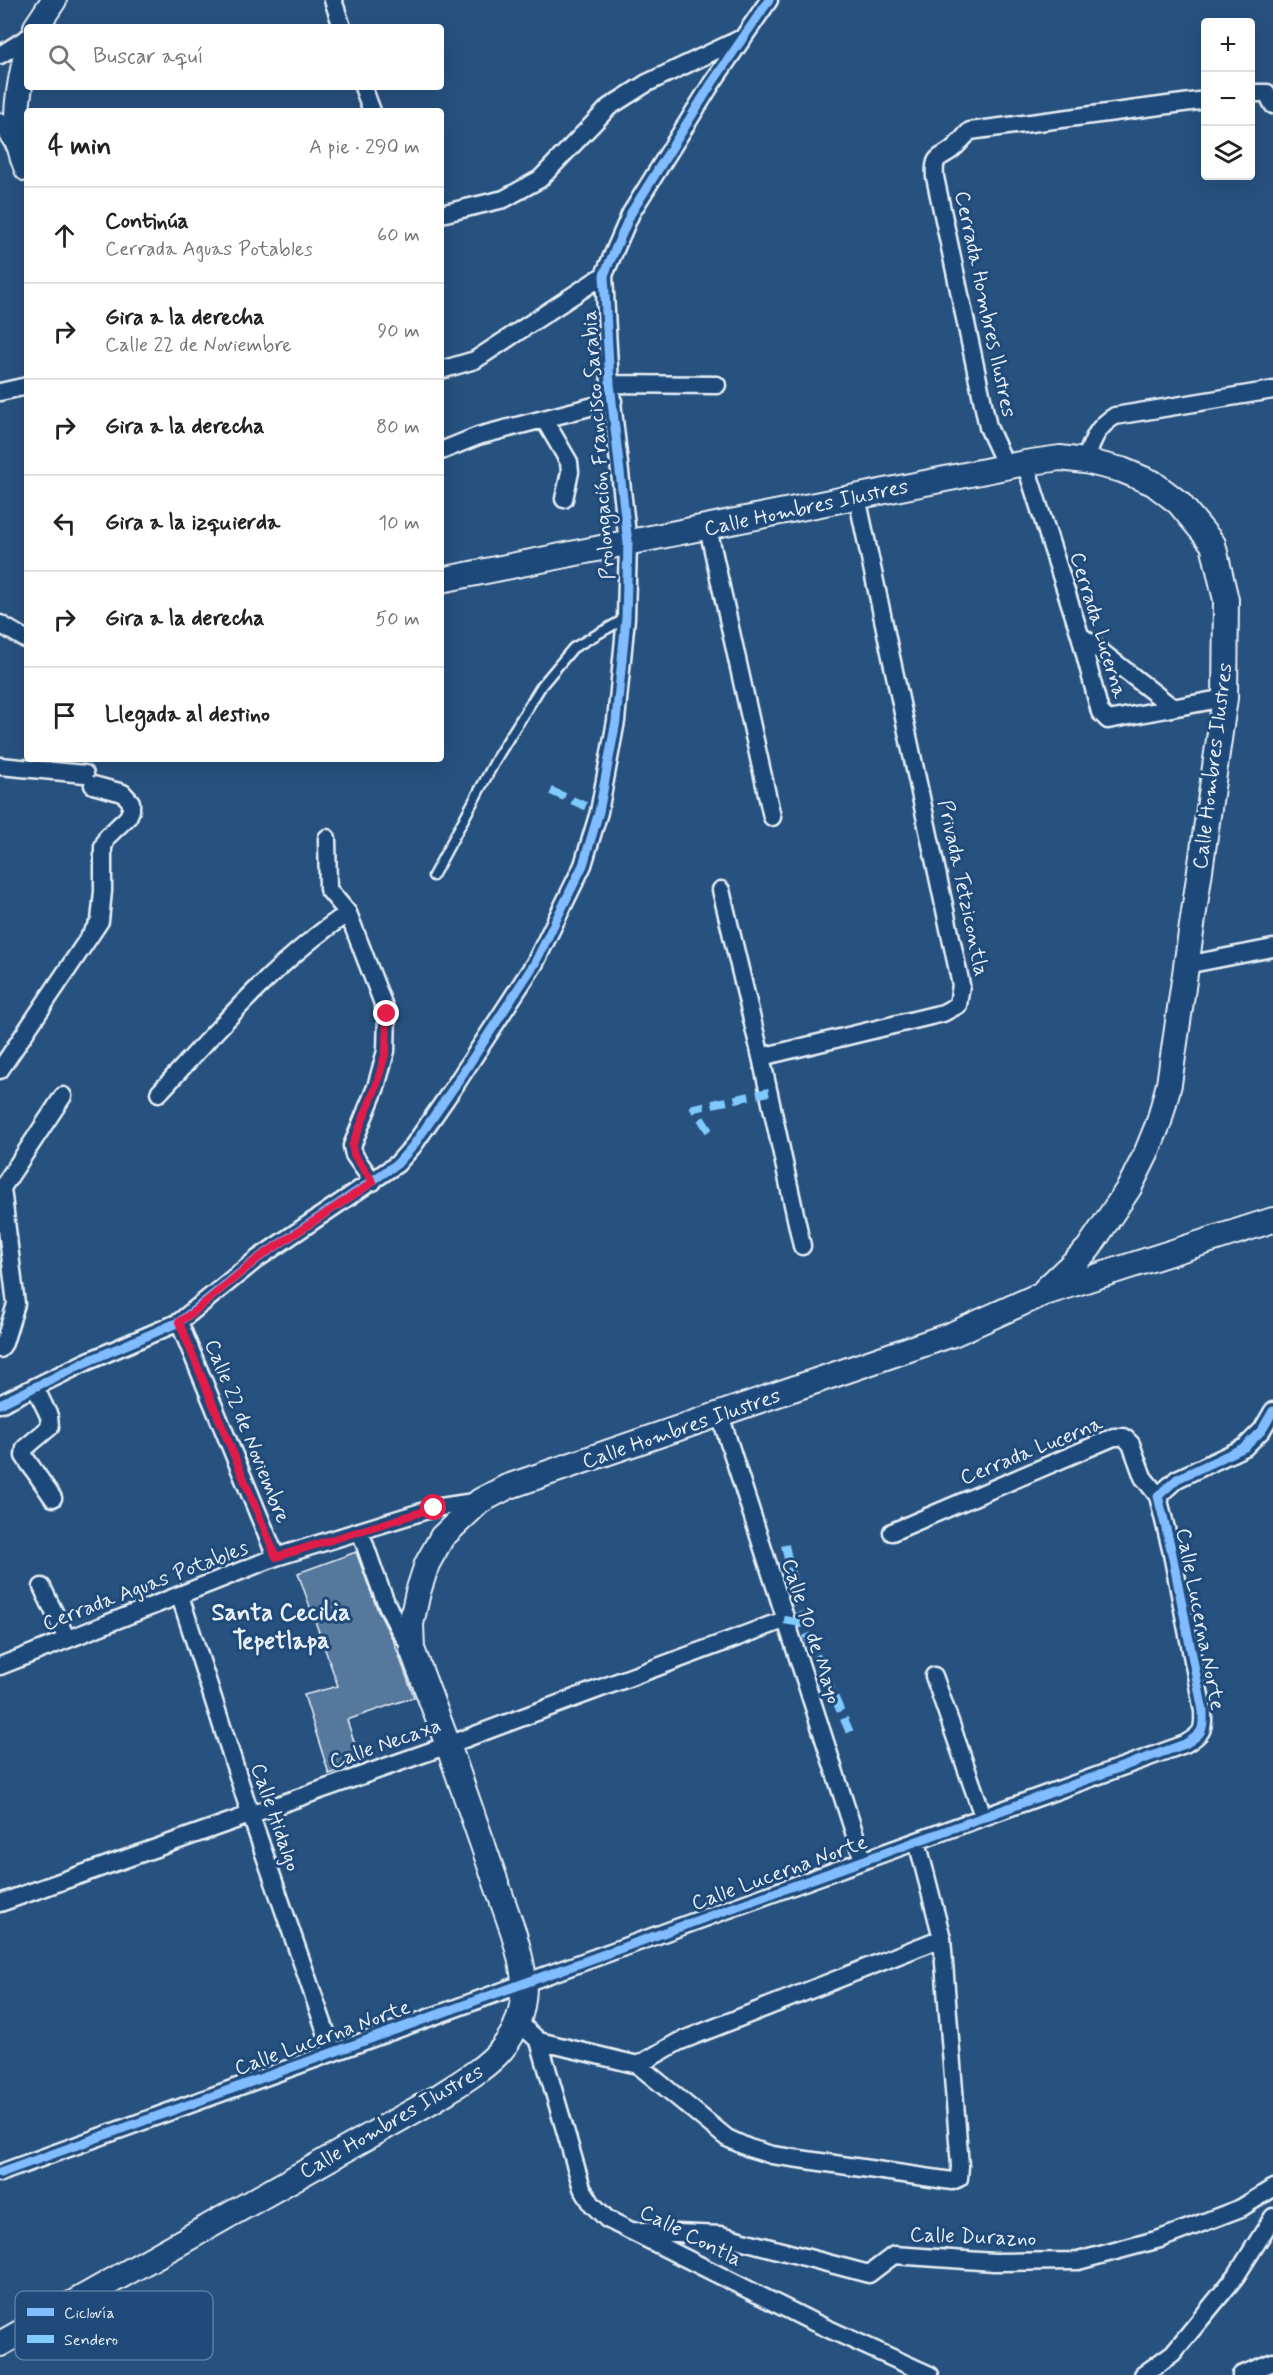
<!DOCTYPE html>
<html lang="es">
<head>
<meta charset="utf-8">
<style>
	body { margin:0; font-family:Mynerve,sans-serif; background:#f2f2f2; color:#222 }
	.controls { position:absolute; right:18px; top:18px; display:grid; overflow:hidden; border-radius:6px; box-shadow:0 6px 24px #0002 }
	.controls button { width:54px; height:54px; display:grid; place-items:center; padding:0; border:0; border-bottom:2px solid #e0e0e0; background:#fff; color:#222; font:30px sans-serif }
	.stop { position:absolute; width:18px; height:18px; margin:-14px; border:4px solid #e11d48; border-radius:50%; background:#fff }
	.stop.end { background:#e11d48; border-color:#fff; box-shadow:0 2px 6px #0008 }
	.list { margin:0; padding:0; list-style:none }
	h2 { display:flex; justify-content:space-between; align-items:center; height:78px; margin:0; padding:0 24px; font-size:26px }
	h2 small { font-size:20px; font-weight:400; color:#767676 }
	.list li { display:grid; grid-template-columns:39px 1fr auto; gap:18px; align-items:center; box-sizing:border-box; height:96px; padding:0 24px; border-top:2px solid #e0e0e0 }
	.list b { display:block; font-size:22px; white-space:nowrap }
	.list p { margin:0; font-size:20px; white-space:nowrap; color:#767676 }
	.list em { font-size:20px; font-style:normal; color:#767676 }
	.icon { flex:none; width:33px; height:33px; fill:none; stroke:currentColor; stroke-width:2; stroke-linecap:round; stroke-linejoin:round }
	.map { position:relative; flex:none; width:1273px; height:2375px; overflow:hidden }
	.search { position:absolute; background:#fff; box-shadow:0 6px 24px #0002; left:24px; top:24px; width:420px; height:66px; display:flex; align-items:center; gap:15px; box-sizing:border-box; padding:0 21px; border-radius:6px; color:#767676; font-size:22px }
	.panel { position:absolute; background:#fff; box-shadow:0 6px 24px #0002; left:24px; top:108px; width:420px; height:654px; border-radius:6px }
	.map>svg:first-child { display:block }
</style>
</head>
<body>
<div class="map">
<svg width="1273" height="2375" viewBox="0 0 1273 2375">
	<rect width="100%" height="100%" fill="#27517f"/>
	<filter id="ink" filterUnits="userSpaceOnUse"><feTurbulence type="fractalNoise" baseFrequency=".0167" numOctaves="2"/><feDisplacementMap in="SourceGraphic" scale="12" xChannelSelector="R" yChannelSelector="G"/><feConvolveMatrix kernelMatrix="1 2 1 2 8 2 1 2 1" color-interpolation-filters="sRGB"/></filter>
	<g filter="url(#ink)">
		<path fill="#57789d" stroke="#e8f1f8" stroke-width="1.5" d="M356,1552L378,1611L394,1642L414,1697L347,1720L361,1763L329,1774L304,1695L338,1686L298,1573Z"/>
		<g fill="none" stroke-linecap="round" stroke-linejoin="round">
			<g stroke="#e8f1f8" stroke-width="13">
				<path id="lane" d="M433,876L499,754L542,685L573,648L626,618"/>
			</g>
			<g stroke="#e8f1f8" stroke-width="21">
				<path id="street" d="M333,0L342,27
					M0,55L27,38
					M363,87L372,111
					M1250,93H1267L1273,105
					M0,122L17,149
					M441,214L504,199L540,179L609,107L647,83L742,38
					M441,370L475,360L604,275
					M610,384L717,385
					M0,392L27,386
					M544,419L569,462L570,472L564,499
					M441,451L478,436L613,401
					M1085,461C1092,442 1096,427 1115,416L1273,390
					M1025,463L1080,635L1100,712L1108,720L1225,698
					M1006,466L988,427L935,177C933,152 942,160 956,146C961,141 965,136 970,131L1206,100
					M708,528L772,817
					M0,624L27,640
					M1080,635L1172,707
					M0,766L85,774
					M327,838L328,889L348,913L387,1014L386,1051L376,1087L352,1146L354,1155L373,1182
					M721,890L761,1057L802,1246
					M1186,965L1273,948
					M761,1057L943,1013L958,1005L961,985L857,497
					M0,1070L100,921L103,891V847L107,837L128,817L131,810V802L123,793L93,785
					M159,1093C218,1029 276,961 348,913
					M179,1322L276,1557
					M0,1349L4,1343L16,1304L2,1188L63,1096
					M35,1387L49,1416L50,1427L25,1448L24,1456L53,1498
					M0,1404L86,1362L179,1322L257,1259L397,1164L413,1146L454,1087L535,963L583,865L599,812L616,721L626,618L628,543L610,384L604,275L631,213L712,83L769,0
					M720,1415L863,1860
					M360,1531C375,1572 386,1614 412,1649
					M892,1532L1114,1437H1124L1131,1444L1143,1477L1158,1496
					M42,1587L67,1639
					M180,1596L250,1813L333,2052
					M0,1666L276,1557L434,1508L480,1501
					M934,1676L983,1816
					M0,1903L448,1745L784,1620
					M518,2022L539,2041L638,2065L678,2042L942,1938
					M539,2041L582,2188L592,2204L607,2219L811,2321L930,2375
					M638,2065L727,2138L749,2148L772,2155L952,2181L959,2178L960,2166L942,1938L917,1841
					M0,2173L1185,1744C1202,1734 1204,1731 1203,1711L1171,1549L1158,1496L1177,1479L1245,1447L1262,1430L1273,1411
					M632,2231L721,2235L869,2274L894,2255L994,2262L1078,2261L1160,2239L1241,2208L1273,2188
					M1143,2375L1173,2353L1236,2276L1273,2217
					M1241,2375L1273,2362"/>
			</g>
			<g stroke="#e8f1f8" stroke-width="28">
				<path id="secondary" d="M36,27L54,0
					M27,51C18,90 10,132 27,169
					M441,580L1025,463L1060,458L1085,461L1122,470L1153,483L1179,503L1213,544L1226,600L1225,698L1169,1084L1159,1122L1146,1154L1129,1188L1088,1249L1046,1289
					M0,2344L435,2099C483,2068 523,2049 524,1985C524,1968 518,1950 514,1934L448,1745L412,1649L411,1624L418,1592L427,1564L442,1537L480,1501L507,1487L953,1334L1042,1294L1273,1220"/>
			</g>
			<use href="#lane" stroke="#1f4a7a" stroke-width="8"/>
			<use href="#street" stroke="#1f4a7a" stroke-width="16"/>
			<use href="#secondary" stroke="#1f4a7a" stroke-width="24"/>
			<path stroke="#80caff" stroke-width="8" stroke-dasharray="15 8" stroke-linecap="butt" d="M551,791L599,812
				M709,1131L694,1108L769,1092
				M785,1545L802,1623L851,1735
				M784,1620L802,1623"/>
			<g stroke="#1f4a7a" stroke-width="13">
				<path id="cycleway" d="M0,1404L86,1362L179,1322L257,1259L397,1164L413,1146L454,1087L535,963L583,865L599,812L616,721L626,618L628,543L610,384L604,275L631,213L712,83L769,0
					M0,2173L1185,1744C1202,1734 1204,1731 1203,1711L1171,1549L1158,1496L1177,1479L1245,1447L1262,1430L1273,1411"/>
			</g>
			<use href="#cycleway" stroke="#80bcff" stroke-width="9"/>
		</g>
	</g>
	<g fill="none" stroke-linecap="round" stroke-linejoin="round" filter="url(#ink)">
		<path stroke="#e11d48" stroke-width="8" d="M387,1014L386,1051L376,1087L352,1146L354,1155L373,1182L257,1259L196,1310L179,1322L276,1557L434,1508"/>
	</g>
	<g text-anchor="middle" stroke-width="6" stroke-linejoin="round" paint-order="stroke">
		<g font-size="21" fill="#e8f1f8" stroke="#1f4a7a">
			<text transform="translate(986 304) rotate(78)" y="7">Cerrada Hombres Ilustres</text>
			<text transform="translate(598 445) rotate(-94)" y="7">Prolongación Francisco Sarabia</text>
			<text transform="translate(806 507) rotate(-12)" y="7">Calle Hombres Ilustres</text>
			<text transform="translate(1099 625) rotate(73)" y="7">Cerrada Lucerna</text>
			<text transform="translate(1212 766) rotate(-83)" y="7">Calle Hombres Ilustres</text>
			<text transform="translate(964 888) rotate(78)" y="7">Privada Tetzicontla</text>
			<text transform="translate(681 1428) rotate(-19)" y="7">Calle Hombres Ilustres</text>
			<text transform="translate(248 1431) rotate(68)" y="7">Calle 22 de Noviembre</text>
			<text transform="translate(1031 1450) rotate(-22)" y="7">Cerrada Lucerna</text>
			<text transform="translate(145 1585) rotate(-21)" y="7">Cerrada Aguas Potables</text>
			<text transform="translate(1201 1619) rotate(79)" y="7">Calle Lucerna Norte</text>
			<text transform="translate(812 1631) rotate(72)" y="7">Calle 10 de Mayo</text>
			<text transform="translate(385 1743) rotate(-19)" y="7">Calle Necaxa</text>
			<text transform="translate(276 1817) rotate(71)" y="7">Calle Hidalgo</text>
			<text transform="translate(779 1872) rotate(-20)" y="7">Calle Lucerna Norte</text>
			<text transform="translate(322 2037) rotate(-20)" y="7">Calle Lucerna Norte</text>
			<text transform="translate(391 2121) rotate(-30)" y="7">Calle Hombres Ilustres</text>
			<text transform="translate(691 2235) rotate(27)" y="7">Calle Contla</text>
			<text transform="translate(973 2236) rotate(2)" y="7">Calle Durazno</text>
		</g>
		<g font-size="24" font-weight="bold" fill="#e8f1f8" stroke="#1f4a7a">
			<text x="281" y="1620">Santa Cecilia<tspan x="281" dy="28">Tepetlapa</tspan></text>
		</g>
	</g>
	<rect x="15" y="2291" width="198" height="69" rx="9" fill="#1f4a7a" stroke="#5b7ca0" stroke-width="1.5"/>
	<rect x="27" y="2308" width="27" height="8" fill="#80bcff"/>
	<rect x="27" y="2335" width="27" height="8" fill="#80caff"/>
	<g font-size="16" fill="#e8f1f8">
		<text x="64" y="2318">Ciclovía</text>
		<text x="64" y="2345">Sendero</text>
	</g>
</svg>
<div class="controls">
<button>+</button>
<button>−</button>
<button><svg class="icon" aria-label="layers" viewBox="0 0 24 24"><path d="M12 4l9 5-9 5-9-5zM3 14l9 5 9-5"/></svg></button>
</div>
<div class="stop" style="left:434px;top:1508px"></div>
<div class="stop end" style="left:387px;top:1014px"></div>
<div class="search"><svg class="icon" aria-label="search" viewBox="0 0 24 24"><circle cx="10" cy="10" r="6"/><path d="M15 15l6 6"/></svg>Buscar aquí</div>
<section class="panel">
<h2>4 min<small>A pie · 290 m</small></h2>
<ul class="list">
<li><svg class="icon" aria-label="ahead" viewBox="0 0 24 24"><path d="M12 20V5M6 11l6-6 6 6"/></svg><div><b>Continúa</b><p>Cerrada Aguas Potables</p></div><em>60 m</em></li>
<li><svg class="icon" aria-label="right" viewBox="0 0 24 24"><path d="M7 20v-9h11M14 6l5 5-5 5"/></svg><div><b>Gira a la derecha</b><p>Calle 22 de Noviembre</p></div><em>90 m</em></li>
<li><svg class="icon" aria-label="right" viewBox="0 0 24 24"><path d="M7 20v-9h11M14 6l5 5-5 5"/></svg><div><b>Gira a la derecha</b></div><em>80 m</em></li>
<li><svg class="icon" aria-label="left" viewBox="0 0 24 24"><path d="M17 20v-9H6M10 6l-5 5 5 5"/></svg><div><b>Gira a la izquierda</b></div><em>10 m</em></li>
<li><svg class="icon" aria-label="right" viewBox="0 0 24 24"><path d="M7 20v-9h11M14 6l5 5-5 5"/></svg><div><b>Gira a la derecha</b></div><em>50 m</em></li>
<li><svg class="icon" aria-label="arrive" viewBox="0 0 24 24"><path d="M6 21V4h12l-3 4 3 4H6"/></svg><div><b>Llegada al destino</b></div></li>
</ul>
</section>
</div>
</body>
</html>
